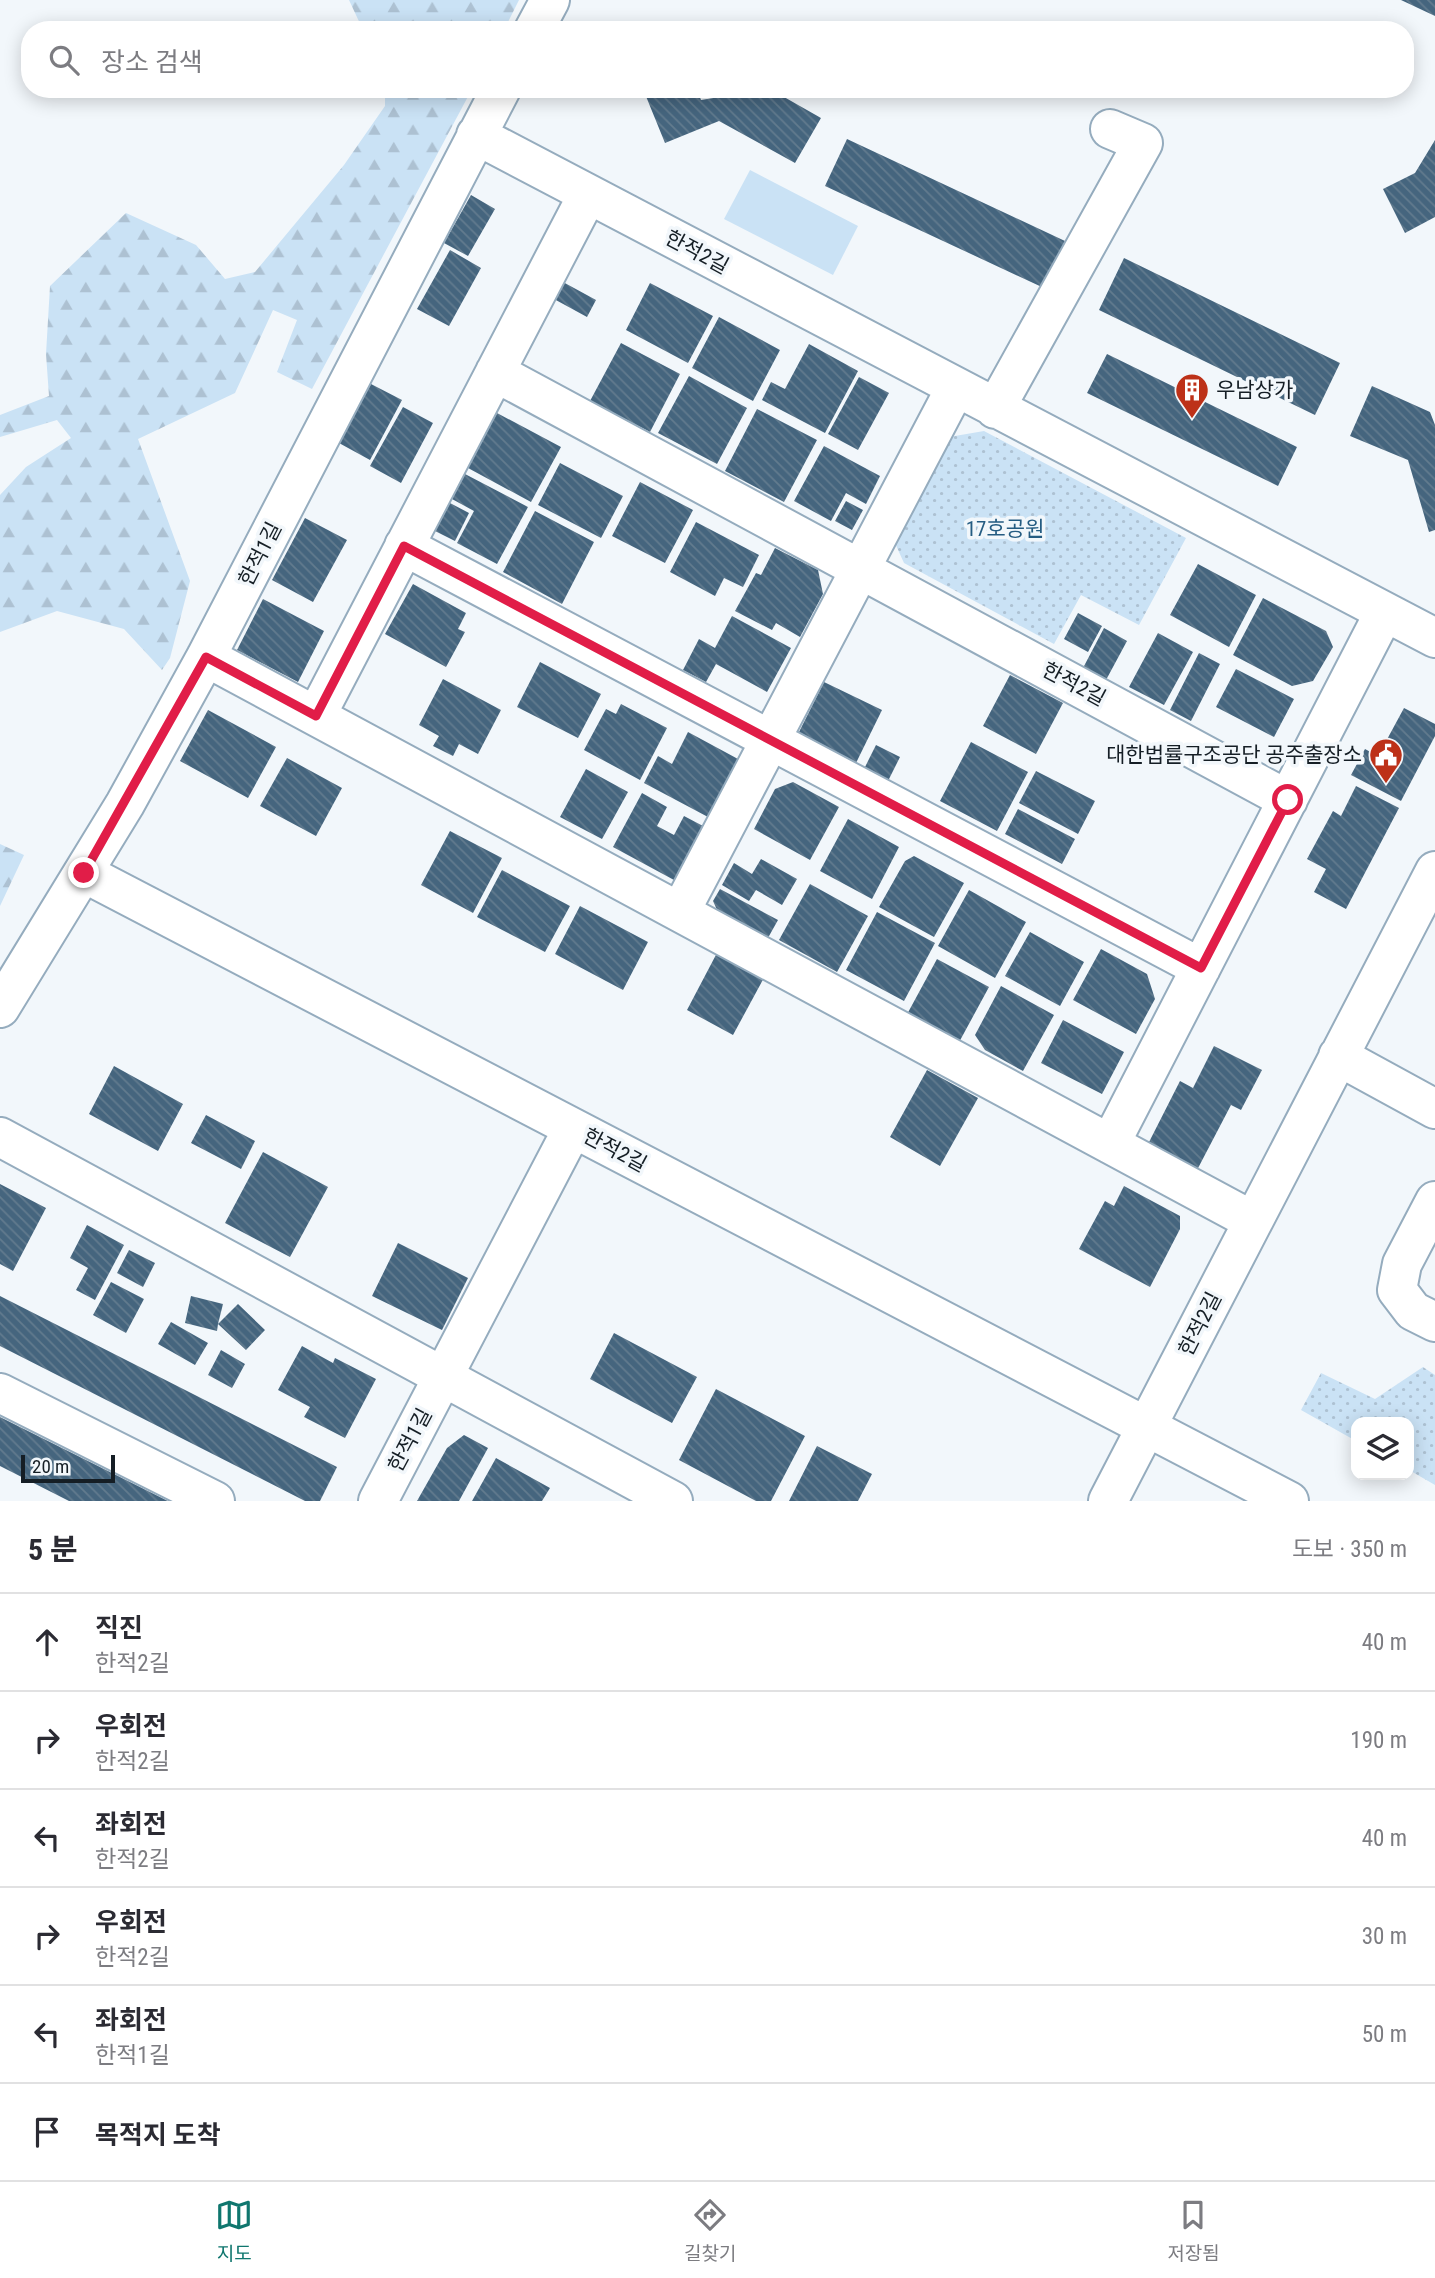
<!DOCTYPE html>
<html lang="ko">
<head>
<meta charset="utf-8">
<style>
	body { margin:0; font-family:"Roboto Condensed","Noto Sans KR",sans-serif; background:#f7f7f7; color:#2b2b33 }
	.controls { position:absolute; right:21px; bottom:21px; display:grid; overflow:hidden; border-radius:14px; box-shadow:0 4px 18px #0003 }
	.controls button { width:63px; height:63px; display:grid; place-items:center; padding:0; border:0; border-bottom:2px solid #e1e1e2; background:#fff; color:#2b2b33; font:35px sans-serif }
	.scale { position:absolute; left:21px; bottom:18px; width:94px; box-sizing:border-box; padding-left:7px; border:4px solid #151e25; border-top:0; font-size:19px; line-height:24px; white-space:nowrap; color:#151e25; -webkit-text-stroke:5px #f2f7fb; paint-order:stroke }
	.stop { position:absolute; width:21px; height:21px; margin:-16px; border:5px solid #e11d48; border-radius:50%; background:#fff }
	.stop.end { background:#e11d48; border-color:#fff; box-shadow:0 2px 7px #0008 }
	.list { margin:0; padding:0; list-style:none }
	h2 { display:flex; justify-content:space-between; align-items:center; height:91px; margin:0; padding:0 28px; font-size:30px }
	h2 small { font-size:23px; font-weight:400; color:#7c7c81 }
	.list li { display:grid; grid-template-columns:46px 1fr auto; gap:21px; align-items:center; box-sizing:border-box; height:98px; padding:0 28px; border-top:2px solid #e1e1e2 }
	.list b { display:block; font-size:26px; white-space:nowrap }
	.list p { margin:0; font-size:23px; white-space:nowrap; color:#7c7c81 }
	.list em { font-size:23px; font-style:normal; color:#7c7c81 }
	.icon { flex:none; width:38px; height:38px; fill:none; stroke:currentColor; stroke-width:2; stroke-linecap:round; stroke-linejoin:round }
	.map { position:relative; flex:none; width:1435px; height:1501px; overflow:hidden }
	.search { position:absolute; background:#fff; box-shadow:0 4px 18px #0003; left:21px; right:21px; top:21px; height:77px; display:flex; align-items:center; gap:18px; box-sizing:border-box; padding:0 24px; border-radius:28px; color:#7c7c81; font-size:26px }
	.sheet { height:679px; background:#fff }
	nav { display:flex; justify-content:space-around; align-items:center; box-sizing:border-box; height:98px; border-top:2px solid #e1e1e2; background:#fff; font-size:19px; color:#7c7c81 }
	nav a { display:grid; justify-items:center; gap:4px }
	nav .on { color:#0f766e }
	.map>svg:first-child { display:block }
</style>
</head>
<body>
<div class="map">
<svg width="1435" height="1501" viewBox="0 0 1435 1501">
	<defs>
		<pattern id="forest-firs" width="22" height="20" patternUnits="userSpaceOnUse" patternTransform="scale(1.75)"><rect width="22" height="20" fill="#cae2f5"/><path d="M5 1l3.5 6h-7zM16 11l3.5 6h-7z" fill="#adc1d2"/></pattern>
		<pattern id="park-dots" width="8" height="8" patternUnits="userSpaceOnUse" patternTransform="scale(1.75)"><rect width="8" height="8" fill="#cae2f5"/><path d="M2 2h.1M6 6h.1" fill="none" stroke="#adc1d2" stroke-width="1.8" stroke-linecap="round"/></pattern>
		<pattern id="building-back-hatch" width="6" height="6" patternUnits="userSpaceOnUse" patternTransform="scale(1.75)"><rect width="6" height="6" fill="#45657e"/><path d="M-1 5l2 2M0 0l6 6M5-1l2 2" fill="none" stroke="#627b8e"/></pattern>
	</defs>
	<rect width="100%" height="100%" fill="#f2f7fb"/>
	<path fill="#cae2f5" d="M750,170L858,226L833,275L724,219Z"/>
	<path fill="url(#forest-firs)" d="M349,0H519L504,30H363Z
		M385,89H472L312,389L277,372L297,320L273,310L235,393L138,439L190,581L170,658L162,670L124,629L57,611L0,632V495L26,467L71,438L57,420L0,437V415L49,396L46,354L50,286L126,213L196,245L225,279L255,272L344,165L385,106Z
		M0,844L24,855L0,906Z"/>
	<path fill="url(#park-dots)" d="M984,431L1186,538L1139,625L1081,595L1054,644L904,563L894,541L949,437Z
		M1423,1367L1435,1375V1485L1409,1470V1422H1356V1441L1301,1410L1321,1373L1375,1399Z"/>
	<path fill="url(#building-back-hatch)" d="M1401,0H1435V16Z
		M643,89H697L701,100L732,95L735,89H770L821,118L795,163L719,121L665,143Z
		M847,139L1065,241L1044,288L825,186Z
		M1435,140V217L1405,233L1383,189L1415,173Z
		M471,195L495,209L468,256L444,243Z
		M450,250L481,268L449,326L417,309Z
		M1124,258L1340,363L1315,415L1099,310Z
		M563,282L596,300L587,317L554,299Z
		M650,283L713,316L688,363L626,330Z
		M719,317L780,350L753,401L692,368Z
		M621,343L680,374L650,432L590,401Z
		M809,344L858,371L825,433L762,400L771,382L785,389Z
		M1107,354L1297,447L1278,486L1087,393Z
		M689,376L747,408L717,464L658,433Z
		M859,377L889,393L858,450L828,434Z
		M371,384L402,400L370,460L339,443Z
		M1372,386L1430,412L1435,425V530L1429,532L1408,460L1350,436Z
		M403,407L433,423L401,483L370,466Z
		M757,409L817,440L784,502L725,471Z
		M497,413L561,447L531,502L468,468Z
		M824,446L880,476L866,504L846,493L831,521L794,501Z
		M560,463L623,496L601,538L538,505Z
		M465,474L528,507L497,564L457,543L474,511L452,499Z
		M640,482L693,510L665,563L612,536Z
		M846,501L863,510L852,530L835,521Z
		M450,503L469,513L455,541L435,531Z
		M535,511L594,542L562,604L503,572Z
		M305,518L347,540L313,602L272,580Z
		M696,522L759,555L743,587L724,578L715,596L670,572Z
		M775,548L818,570L823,594L800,637L776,623L772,630L735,611L756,573L761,575Z
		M1198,564L1256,595L1229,647L1170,615Z
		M413,584L466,613L458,629L465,632L446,667L385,634Z
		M1263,598L1326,631L1333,647L1313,681L1292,686L1233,655Z
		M263,599L324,631L298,682L237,650Z
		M1078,613L1102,626L1088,652L1064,639Z
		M732,616L791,648L767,692L716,664L706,682L683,670L699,639L715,648Z
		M1104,628L1127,641L1106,680L1083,668Z
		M1158,633L1193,652L1164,705L1129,687Z
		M1199,653L1220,664L1191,721L1170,710Z
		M540,662L601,694L578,738L517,707Z
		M1236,669L1294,699L1274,737L1216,707Z
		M1010,675L1063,703L1036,754L983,726Z
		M443,679L501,710L478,754L459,744L453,756L433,746L439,736L419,725Z
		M824,682L882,710L856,763L798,734Z
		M621,704L667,728L640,780L584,750L606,709L616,714Z
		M1404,708L1435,724V736L1401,801L1351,775L1365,749L1378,756Z
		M208,710L276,747L248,798L180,761Z
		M688,732L738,759L708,817L644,783L658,756L672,764Z
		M971,742L1028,772L997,831L940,801Z
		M876,745L900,757L888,781L864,769Z
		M287,758L342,788L316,836L260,806Z
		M586,769L628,792L602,839L560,817Z
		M1036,771L1095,801L1078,834L1019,803Z
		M793,782L839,807L810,860L754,829L775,789Z
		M1356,786L1399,808L1346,909L1314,892L1326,869L1307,859L1333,811L1341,816Z
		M642,793L667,807L657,826L674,835L684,816L703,826L674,880L613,847Z
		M1018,809L1075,839L1062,864L1005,834Z
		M848,819L899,847L872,899L820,871Z
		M450,831L502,858L473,913L421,885Z
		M914,856L964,883L934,937L879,907L905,861Z
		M761,859L797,879L782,905L756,890L749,901L722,885L734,863L752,874Z
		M502,870L570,906L545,952L477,917Z
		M810,884L868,916L837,972L779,940Z
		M720,889L778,920L764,945L723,923L713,901Z
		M969,890L1026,922L995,978L938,946Z
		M580,906L648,942L623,990L555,954Z
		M877,912L935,943L904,1001L846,970Z
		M1030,932L1084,962L1060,1006L1005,976Z
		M1101,949L1147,974L1155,999L1136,1034L1073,1000Z
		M718,951L765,976L733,1035L687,1010Z
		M937,959L989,987L957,1046L905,1018Z
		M1001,986L1054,1015L1023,1071L985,1050L975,1035Z
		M1063,1020L1124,1052L1102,1094L1041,1063Z
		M1214,1046L1262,1070L1241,1110L1231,1105L1196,1172L1147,1146L1180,1081L1193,1088Z
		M114,1066L183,1104L158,1151L89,1114Z
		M927,1070L978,1098L940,1166L890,1137Z
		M206,1115L255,1141L241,1169L191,1143Z
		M263,1152L328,1187L290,1257L225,1223Z
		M0,1184L46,1208L13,1271L0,1264Z
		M1124,1186L1180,1216V1229L1150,1287L1079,1249L1105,1201L1114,1206Z
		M87,1225L124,1245L95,1300L76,1290L88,1268L70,1258Z
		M398,1243L468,1278L442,1330L372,1296Z
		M129,1250L155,1263L143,1287L117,1273Z
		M111,1282L144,1299L126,1333L93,1315Z
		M0,1296L337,1467L320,1501H305L0,1346Z
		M191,1296L223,1304L218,1324L238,1304L265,1330L246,1350L218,1324L217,1331L185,1323Z
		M171,1322L208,1343L195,1365L158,1344Z
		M614,1333L697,1377L672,1423L590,1379Z
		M302,1346L333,1363L335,1358L376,1379L345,1438L304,1417L310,1407L278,1390Z
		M221,1350L245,1364L232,1388L208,1375Z
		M716,1389L805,1436L771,1501H756L679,1460Z
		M0,1417L168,1501H69L0,1466Z
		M464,1435L488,1448L459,1501H417L447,1448Z
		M817,1446L872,1474L858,1501H789Z
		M496,1458L550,1488L542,1501H472Z"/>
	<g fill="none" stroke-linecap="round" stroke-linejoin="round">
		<g stroke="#95acbe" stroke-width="42">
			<path id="minor" d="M534,30L550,0
				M476,135L1435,638
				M495,372L1288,800
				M995,409L1143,143L1110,129
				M404,546L1201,968
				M206,657L1253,1221
				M316,716L588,194
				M84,873L1289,1501
				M680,912L956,387
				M0,1008L125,804L206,657L501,89
				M1338,1056L1435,1109
				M0,1137L673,1501
				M1110,1144L1384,613
				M1435,1201L1402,1264L1397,1290L1413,1311L1435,1322
				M0,1393L215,1501
				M378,1501L573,1128
				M1108,1501L1435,871"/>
		</g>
		<use href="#minor" stroke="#fff" stroke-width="38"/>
	</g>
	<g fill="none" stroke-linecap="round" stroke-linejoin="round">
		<path stroke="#e11d48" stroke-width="9" d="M84,873L206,657L316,716L404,546L1201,968L1288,800"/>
	</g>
	<defs>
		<g id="building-pin" transform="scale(1.75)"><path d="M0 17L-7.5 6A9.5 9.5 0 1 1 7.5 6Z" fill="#bd3118" stroke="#f2f7fb"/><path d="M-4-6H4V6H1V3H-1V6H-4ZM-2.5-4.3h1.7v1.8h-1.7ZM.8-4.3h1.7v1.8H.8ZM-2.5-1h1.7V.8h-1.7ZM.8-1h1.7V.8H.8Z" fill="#fff"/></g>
		<g id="civic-pin" transform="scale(1.75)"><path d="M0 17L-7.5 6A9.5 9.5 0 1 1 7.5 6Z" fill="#bd3118" stroke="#f2f7fb"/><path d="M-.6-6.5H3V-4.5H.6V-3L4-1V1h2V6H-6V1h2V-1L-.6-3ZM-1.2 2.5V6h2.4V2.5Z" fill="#fff"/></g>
	</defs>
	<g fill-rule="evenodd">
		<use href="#building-pin" x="1192" y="390"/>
		<use href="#civic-pin" x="1386" y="755"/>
	</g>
	<g text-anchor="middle" stroke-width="7" stroke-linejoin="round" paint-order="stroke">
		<g font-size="21" fill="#151e25" stroke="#f2f7fb">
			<text transform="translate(697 252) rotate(28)" y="7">한적2길</text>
			<text transform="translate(260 554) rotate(-63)" y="7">한적1길</text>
			<text transform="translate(1074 684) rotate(28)" y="7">한적2길</text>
			<text transform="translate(615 1150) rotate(28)" y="7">한적2길</text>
			<text transform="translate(1200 1324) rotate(-63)" y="7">한적2길</text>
			<text transform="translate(410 1440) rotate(-62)" y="7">한적1길</text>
		</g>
		<g font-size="21" fill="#151e25" stroke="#f2f7fb" text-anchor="start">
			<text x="1216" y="397">우남상가</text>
			<text x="1362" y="762" text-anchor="end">대한법률구조공단 공주출장소</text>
		</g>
		<g font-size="21" fill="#255c82" stroke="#f2f7fb">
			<text x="1005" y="536">17호공원</text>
		</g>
	</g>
</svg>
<div class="controls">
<button><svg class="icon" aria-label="layers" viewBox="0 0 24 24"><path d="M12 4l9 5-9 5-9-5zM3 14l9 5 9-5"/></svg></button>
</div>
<div class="scale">20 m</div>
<div class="stop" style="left:1288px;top:800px"></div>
<div class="stop end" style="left:84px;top:873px"></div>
<div class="search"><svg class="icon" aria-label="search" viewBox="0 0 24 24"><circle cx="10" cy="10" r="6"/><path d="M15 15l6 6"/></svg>장소 검색</div>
</div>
<section class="sheet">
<h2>5 분<small>도보 · 350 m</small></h2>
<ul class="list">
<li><svg class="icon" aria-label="ahead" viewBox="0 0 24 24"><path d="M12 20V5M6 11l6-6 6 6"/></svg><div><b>직진</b><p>한적2길</p></div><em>40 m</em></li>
<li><svg class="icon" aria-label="right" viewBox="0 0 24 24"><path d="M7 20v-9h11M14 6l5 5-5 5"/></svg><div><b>우회전</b><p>한적2길</p></div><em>190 m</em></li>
<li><svg class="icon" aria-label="left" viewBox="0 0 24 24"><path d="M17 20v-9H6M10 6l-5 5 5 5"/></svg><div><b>좌회전</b><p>한적2길</p></div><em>40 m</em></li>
<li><svg class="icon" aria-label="right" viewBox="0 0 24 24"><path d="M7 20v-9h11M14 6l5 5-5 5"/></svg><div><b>우회전</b><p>한적2길</p></div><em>30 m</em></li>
<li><svg class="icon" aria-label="left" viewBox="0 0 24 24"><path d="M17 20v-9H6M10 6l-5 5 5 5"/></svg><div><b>좌회전</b><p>한적1길</p></div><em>50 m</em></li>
<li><svg class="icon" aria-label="arrive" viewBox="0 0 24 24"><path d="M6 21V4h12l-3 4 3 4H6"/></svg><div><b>목적지 도착</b></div></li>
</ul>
</section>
<nav>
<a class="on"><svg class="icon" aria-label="map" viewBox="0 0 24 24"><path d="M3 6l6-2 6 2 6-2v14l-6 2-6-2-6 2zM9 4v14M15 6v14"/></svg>지도</a>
<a><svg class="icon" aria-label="directions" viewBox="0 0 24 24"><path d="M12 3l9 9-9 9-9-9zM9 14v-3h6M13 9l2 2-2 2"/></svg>길찾기</a>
<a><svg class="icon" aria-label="saved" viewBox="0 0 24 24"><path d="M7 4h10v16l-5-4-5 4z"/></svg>저장됨</a>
</nav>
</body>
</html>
